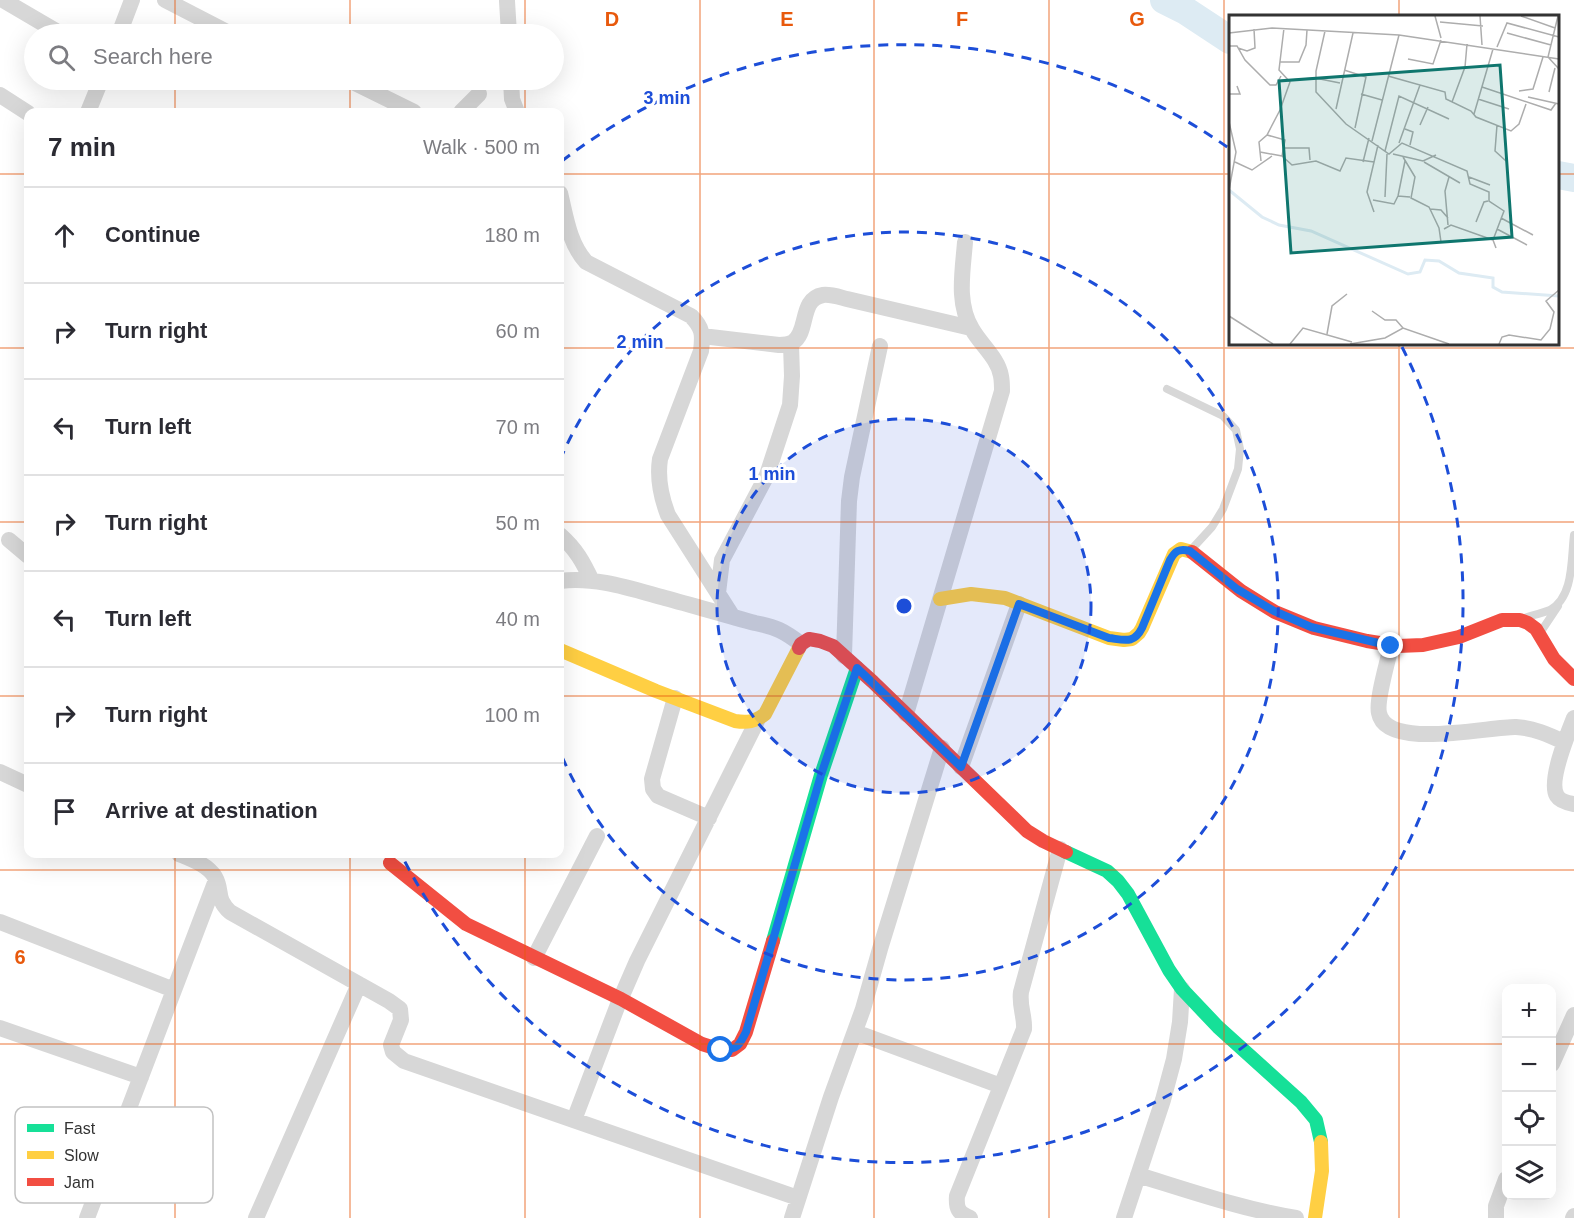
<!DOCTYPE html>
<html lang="en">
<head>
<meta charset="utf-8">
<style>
	body { margin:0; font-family:Arial,sans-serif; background:#f7f7f7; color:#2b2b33 }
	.controls { position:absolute; right:18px; bottom:18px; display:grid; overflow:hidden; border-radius:12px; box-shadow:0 6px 24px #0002 }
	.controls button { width:54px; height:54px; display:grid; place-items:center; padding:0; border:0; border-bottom:2px solid #e1e1e2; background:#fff; color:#2b2b33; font:30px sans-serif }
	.stop { position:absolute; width:18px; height:18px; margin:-14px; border:4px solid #1a73e8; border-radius:50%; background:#fff }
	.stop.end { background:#1a73e8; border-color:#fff; box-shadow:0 2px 6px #0008 }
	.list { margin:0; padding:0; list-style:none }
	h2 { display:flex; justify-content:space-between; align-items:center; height:78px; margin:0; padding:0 24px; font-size:26px }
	h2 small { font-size:20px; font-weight:400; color:#7c7c81 }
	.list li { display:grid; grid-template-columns:39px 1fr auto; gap:18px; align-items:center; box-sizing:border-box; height:96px; padding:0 24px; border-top:2px solid #e1e1e2 }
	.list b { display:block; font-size:22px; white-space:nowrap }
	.list em { font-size:20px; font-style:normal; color:#7c7c81 }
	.icon { flex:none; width:33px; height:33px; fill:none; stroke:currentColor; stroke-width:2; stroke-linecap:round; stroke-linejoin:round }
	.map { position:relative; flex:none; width:1574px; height:1218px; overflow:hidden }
	.search { position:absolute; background:#fff; box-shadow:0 6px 24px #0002; left:24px; top:24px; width:540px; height:66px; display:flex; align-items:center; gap:15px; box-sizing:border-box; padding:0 21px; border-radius:33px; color:#7c7c81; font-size:22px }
	.panel { position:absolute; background:#fff; box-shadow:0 6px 24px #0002; left:24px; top:108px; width:540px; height:750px; border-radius:12px }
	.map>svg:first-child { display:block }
</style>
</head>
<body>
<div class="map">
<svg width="1574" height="1218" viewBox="0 0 1574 1218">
	<rect width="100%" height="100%" fill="#fff"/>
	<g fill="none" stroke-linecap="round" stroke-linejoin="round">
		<path stroke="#ddebf3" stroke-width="28" d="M1164,0L1186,11L1230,40
			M1558,175L1574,178"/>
		<path stroke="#d7d7d7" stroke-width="8" d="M1167,389L1223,416L1236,430L1240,449L1238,469L1223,509L1212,527L1190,551
			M1527,617C1534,615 1543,613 1550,610C1574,597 1571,559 1574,535
			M1540,633L1558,606"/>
		<path stroke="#d7d7d7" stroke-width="16" d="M3,0L61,34
			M165,0L231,34
			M507,1L509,34
			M119,34L132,0
			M349,80L414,112
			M511,80L512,99L517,112
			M0,95L28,113
			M88,112L101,80
			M461,112L479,94
			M560,193C566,217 569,243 586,262L691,316C703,328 703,335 701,351L660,459C657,479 661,497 668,515L733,617
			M702,336L779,345C784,345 789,345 793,342C809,332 799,299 823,295C830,294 839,297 847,299L971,328
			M560,535C576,549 583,562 592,581
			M9,540L28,556
			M560,581C594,576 632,589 665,598C695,606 725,615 755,623C776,627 784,631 801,644
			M718,593L722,560L767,475L790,405L792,376L791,344
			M1391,646C1388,661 1376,700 1379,713C1386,751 1491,726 1516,727C1534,728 1549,735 1564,742
			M844,656L849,501L852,477L880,346
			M675,698L652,779L653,789L658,796L709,818
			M906,714L1002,391C1002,386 1002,381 1001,376C998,358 981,345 972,329C956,303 963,270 965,242
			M1574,718C1568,733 1548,782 1557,796C1560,801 1568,803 1574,804
			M961,767L1019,604
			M0,772L28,785
			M179,854C191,859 208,865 215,877C223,891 215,898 230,912L389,1001L400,1009L401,1020L391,1045L393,1052L404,1061L798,1198
			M0,922L174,990
			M534,958L597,836
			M0,1028L141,1077
			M855,1032L1001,1086
			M1552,1064L1574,1015
			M574,1120L617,1007L637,961L757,721
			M1138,1175C1190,1191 1242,1209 1296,1218
			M87,1218L216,880
			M256,1218L359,984
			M792,1218L831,1097L863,1009L880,949L942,748
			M970,1218C958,1213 956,1208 957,1196L1024,1029C1025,1017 1019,1006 1021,992L1060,849
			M1124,1218L1163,1100L1174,1059L1180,1022L1182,989
			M1496,1218V1206L1506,1179
			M1573,1218L1574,1216"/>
		<path stroke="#16e098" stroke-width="14" d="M1066,852L1107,871L1118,881L1128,894L1169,970L1182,989L1218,1027L1301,1102L1316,1120L1321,1142
			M773,941L821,775L857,668"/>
		<path stroke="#ffcf43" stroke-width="14" d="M940,599L971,594L1005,598L1109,638L1124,640L1132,639L1139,633L1142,628L1174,554L1181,549L1192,552
			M560,650L656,691L735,721C747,723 755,722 765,714L799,648
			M1315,1218L1322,1171L1321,1142"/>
		<path stroke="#f24e42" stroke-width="14" d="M1192,552L1241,591L1275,612L1314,628L1367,641L1398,646L1423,645L1459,637L1502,620H1520L1528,623L1536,629L1554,659L1574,679
			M799,648L801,644L809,639L820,641L833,646L873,682L1027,831L1043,841L1066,852
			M390,863L466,924L621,999L702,1044L721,1050H732L740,1044L746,1032L773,941"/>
	</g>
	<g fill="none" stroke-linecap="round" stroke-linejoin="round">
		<path stroke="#1a73e8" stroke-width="8" d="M721,1050C737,1050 739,1046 746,1032L821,775L857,668L961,767L1019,604L1109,638C1125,640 1134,644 1142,628L1170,560C1175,551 1179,548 1190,551L1237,589L1274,611L1311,627L1391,646"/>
	</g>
	<path fill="none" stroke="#e8590c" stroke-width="1.5" stroke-opacity="0.55" d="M175,0V34M350,0V34M525,0V34M700,0V1218M874,0V1218M1049,0V1218M1224,0V1218M1399,0V16M175,80V112M350,80V112M525,80V112M0,174H28M560,174H1230M1558,174H1574M1399,344V1218M0,348H28M560,348H1574M0,522H28M560,522H1574M0,696H28M560,696H1574M175,854V1218M350,854V1218M525,854V1218M0,870H1574M0,1044H1506M1552,1044H1574"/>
	<circle cx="904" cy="606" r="187" fill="#1d4ed8" fill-opacity=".12"/>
	<g fill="none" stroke="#1d4ed8" stroke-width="3" stroke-dasharray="10 8">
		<circle cx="904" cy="606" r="187"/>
		<path d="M560 460A374 374 0 1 1 560 752"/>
		<path d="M562 161A561 561 0 0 1 1230 149M1402 347A561 561 0 1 1 402 856"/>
	</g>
	<g transform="translate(1229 15)">
		<rect width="330" height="330" fill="#fff"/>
		<path fill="none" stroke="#ddebf3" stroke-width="3" d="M0,175L33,202L50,210L82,216L179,259L191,257L196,245L210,246L230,258L264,263V272L273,277L330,281"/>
		<path fill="none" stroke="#adadad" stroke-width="1.5" d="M206,1L212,23M251,1L253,30M292,1L326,13M329,1L319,42L330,54M211,7L254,11M96,16L87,56V77L117,109L160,139L173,128L238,156L241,169L260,177V186L275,196L264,225L267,233M0,18L43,13L170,20L330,44M278,18L322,30M0,31H8L16,45L41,70H47L52,61M268,32L278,8L330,22M9,33L18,36L26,33L25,14M179,44L204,49L212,25M51,47H70L77,30L78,15M115,55L137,62L126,113M159,61L216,77L217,84L242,96L247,102L282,116L290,109L297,89M61,65L86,63L111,68M253,72L322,95L327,88M290,76L304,74L314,42M320,77L326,53M0,79H11L8,71M132,79L153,85M299,82L330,89M249,84L280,94M223,87L236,52L238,29M107,94L124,18M245,99L264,34M0,107L7,137L0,175M191,110L199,92M268,110L266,136L277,146M176,114L184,117L181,130M38,120L56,125L53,141M143,126L170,20M170,128L191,70M56,133H80L81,145M156,136L170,81L220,104M31,137L53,141L63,150L87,146L111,156L117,143L145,147M164,139L194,146L207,140M174,142L186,162L182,183L200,192L210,213L212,227M32,146L30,127L38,120L51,95L61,67L50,55L55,13M6,147L23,155L43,141M134,147L140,123M195,147L231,168M240,162L261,170M169,181L176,146M156,182L158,139M144,185L165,189L169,181L181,182M201,194L212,195L219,203M145,197L138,177L149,130M272,203L304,220M247,207L255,187L259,186M219,210L216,176L220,162M215,214L222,210L264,225M268,214L298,230M143,296L156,305H167L174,313M0,301L44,329M98,319L103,291L118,279M61,329L74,313L123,327M121,329L156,323L174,313L220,329M270,329L273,322L280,320L312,325L321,314L325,297L317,286L330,275"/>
		<path fill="#0f766e" fill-opacity="0.15" stroke="#0f766e" stroke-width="3" d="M271,50L283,222L62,238L50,66Z"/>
		<rect width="330" height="330" fill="none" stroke="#333" stroke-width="3"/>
	</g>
	<rect x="15" y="1107" width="198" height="96" rx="9" fill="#fff" stroke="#c2c2c2" stroke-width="1.5"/>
	<rect x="27" y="1124" width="27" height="8" fill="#16e098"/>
	<rect x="27" y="1151" width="27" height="8" fill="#ffcf43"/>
	<rect x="27" y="1178" width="27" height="8" fill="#f24e42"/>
	<g font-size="16" fill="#333">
		<text x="64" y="1134">Fast</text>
		<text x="64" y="1161">Slow</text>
		<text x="64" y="1188">Jam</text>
	</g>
	<g font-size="20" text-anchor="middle" font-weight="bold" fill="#e8590c" stroke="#fff" stroke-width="6" stroke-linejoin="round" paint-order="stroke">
		<text x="612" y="26">D</text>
		<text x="787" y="26">E</text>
		<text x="962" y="26">F</text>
		<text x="1137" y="26">G</text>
		<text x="20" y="964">6</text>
	</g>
	<circle cx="904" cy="606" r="9" fill="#1d4ed8" stroke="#fff" stroke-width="3"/>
	<g font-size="18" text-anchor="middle" font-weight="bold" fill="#1d4ed8" stroke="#fff" stroke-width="6" stroke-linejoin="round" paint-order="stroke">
		<text x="667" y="104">3 min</text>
		<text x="640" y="348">2 min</text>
		<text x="772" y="480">1 min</text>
	</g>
</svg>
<div class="controls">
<button>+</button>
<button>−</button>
<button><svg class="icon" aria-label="locate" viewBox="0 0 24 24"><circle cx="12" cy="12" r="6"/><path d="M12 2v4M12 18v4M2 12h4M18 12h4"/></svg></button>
<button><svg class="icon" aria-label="layers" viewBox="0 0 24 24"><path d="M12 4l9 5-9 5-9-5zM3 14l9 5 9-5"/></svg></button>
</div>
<div class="stop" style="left:721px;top:1050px"></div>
<div class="stop end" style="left:1391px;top:646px"></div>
<div class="search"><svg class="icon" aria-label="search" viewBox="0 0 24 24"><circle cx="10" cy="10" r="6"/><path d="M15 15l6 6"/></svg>Search here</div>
<section class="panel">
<h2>7 min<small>Walk · 500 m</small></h2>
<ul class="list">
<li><svg class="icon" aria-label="ahead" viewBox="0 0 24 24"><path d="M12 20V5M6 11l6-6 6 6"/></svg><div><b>Continue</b></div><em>180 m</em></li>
<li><svg class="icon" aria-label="right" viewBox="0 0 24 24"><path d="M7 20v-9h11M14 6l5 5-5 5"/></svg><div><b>Turn right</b></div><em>60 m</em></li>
<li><svg class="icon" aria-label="left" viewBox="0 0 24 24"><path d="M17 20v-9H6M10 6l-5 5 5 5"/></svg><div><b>Turn left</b></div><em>70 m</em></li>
<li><svg class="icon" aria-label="right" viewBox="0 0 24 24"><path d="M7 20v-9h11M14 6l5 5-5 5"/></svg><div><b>Turn right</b></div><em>50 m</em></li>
<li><svg class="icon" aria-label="left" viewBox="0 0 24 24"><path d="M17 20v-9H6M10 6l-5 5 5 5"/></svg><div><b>Turn left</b></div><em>40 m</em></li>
<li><svg class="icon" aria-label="right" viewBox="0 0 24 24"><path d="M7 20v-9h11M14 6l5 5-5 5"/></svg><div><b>Turn right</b></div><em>100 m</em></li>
<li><svg class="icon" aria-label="arrive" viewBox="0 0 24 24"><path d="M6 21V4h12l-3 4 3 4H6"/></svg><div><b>Arrive at destination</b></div></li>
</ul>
</section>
</div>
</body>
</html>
